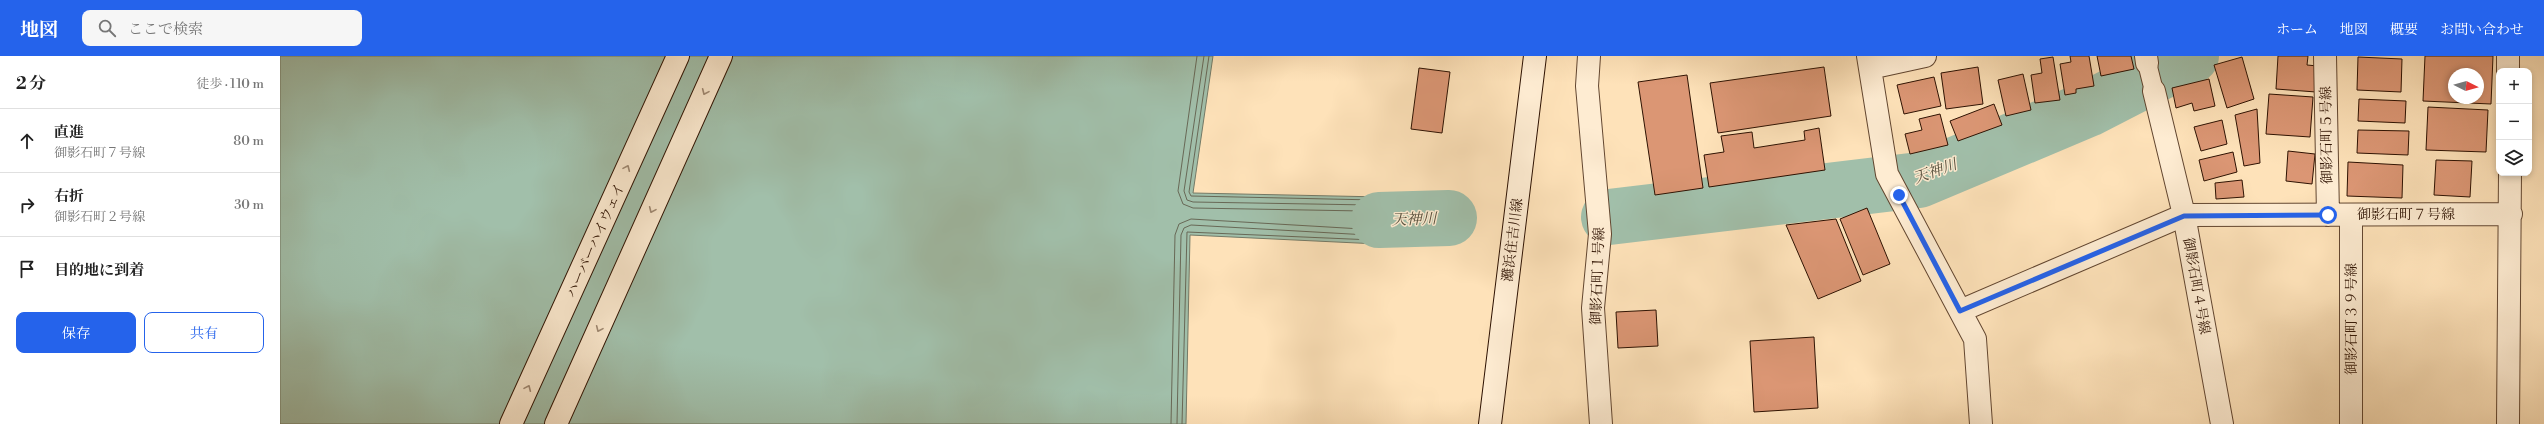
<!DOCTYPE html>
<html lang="ja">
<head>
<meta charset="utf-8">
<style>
	body { margin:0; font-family:"Libre Bodoni","Noto Serif JP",serif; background:#f6f6f6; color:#222 }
	.controls { position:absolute; right:12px; top:12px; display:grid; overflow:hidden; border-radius:8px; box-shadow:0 2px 6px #0003 }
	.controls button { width:36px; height:36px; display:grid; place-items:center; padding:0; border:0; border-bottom:1px solid #e0e0e0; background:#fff; color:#222; font:20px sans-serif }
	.compass { position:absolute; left:2168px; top:12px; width:36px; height:36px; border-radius:50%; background:#fff; box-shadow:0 2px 6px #0003; rotate:95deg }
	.stop { position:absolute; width:12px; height:12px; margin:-9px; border:3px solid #2563eb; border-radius:50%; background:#fff }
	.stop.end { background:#2563eb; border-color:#fff; box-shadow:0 1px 4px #0008 }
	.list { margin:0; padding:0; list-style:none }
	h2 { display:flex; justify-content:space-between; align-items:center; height:52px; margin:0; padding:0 16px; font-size:17px }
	h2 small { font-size:13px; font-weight:400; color:#767676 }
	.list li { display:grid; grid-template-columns:26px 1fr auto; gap:12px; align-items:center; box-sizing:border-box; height:64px; padding:0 16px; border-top:1px solid #e0e0e0 }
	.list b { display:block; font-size:15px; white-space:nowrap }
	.list p { margin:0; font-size:13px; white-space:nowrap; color:#767676 }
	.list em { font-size:13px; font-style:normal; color:#767676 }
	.actions { display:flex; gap:8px; padding:12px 16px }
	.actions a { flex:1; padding:9px 0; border:1px solid #2563eb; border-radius:8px; text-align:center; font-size:14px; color:#2563eb }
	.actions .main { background:#2563eb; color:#fff }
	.icon { flex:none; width:22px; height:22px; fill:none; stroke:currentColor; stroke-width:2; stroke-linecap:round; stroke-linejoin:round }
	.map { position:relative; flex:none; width:2264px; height:368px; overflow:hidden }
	header { display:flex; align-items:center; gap:24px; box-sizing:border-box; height:56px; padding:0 20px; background:#2563eb; color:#fff }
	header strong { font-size:19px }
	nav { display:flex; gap:22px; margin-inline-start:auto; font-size:14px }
	.search { width:280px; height:36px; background:#f6f6f6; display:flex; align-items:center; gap:10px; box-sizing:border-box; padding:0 14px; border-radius:8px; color:#767676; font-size:15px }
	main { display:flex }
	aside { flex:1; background:#fff }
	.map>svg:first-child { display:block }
</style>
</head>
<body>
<header>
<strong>地図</strong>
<div class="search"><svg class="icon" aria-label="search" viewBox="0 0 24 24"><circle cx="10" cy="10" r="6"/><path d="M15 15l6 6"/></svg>ここで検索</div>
<nav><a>ホーム</a><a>地図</a><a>概要</a><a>お問い合わせ</a></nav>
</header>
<main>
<aside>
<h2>2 分<small>徒歩 · 110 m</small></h2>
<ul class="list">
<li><svg class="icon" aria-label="ahead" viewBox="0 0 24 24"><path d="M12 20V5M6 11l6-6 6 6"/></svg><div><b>直進</b><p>御影石町７号線</p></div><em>80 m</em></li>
<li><svg class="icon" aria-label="right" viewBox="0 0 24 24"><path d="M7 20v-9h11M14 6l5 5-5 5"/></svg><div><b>右折</b><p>御影石町２号線</p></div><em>30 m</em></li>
<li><svg class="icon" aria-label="arrive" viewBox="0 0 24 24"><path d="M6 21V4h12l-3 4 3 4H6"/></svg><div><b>目的地に到着</b></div></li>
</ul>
<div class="actions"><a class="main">保存</a><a>共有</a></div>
</aside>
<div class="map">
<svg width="2264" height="368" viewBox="0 0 2264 368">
	<rect width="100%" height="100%" fill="#fee2b9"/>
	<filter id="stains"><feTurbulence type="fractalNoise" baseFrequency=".005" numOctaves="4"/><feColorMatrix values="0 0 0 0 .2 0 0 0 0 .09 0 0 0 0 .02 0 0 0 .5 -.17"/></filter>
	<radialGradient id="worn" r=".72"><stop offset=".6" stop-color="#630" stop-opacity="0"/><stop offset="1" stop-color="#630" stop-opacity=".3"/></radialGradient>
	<path fill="#a1bfaa" stroke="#737a67" d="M0,0H933L913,137L1102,141L1098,188L910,179L906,368H0Z"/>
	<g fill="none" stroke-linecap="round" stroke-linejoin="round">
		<path stroke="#686856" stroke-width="1" d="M891,368L895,179L899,168L911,163L1082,173L1085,157L1083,155L913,152L903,148L898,135L917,0
			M897,368L901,179L904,172L911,169L1088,179L1092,152L1090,149L913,146L907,144L904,135L924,0
			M902,368L907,176L1093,184L1097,147L1095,144L911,140L909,136L929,0"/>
		<path stroke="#a1bfaa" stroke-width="56" d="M1329,161L1639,124L1808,53L1911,0
			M1099,164L1169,162"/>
	</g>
	<path fill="#db9674" stroke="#2e1202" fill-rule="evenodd" d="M1790,0H1809L1814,30L1796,33V37L1785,39L1780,8L1791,6Z
		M1817,0H1851L1854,13L1821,20Z
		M1998,0H2028L2027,9L2038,10L2036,36L1996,33Z
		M2145,0H2213L2211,48L2143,45ZM2174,18H2198V42H2174Z
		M1773,1L1780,44L1755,47L1751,19L1762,17L1760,3Z
		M1962,1L1974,43L1947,52L1934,9Z
		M2078,1L2122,3L2121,36L2077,34Z
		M1544,11L1551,60L1438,77L1430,27Z
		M1698,11L1703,48L1666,53L1661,17Z
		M1139,12L1170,16L1162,77L1131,73Z
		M1743,18L1751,54L1726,60L1718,24Z
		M1407,19L1423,132L1375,139L1358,26Z
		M1654,21L1661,50L1624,58L1617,29Z
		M1929,23L1935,50L1914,55L1912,47L1896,52L1892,32Z
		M1989,38L2033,41L2030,81L1986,78Z
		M2079,43L2126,45L2125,67L2078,65Z
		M1714,48L1722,69L1678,85L1670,65Z
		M2148,51L2208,54L2206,96L2146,94Z
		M1977,53L1980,107L1964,110L1955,59Z
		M1660,58L1668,89L1630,98L1625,78L1642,74L1639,63Z
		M1942,64L1947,88L1921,95L1914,71Z
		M1539,72L1545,114L1429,131L1424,99L1444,96L1441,80L1472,76L1474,92L1525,84L1524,75Z
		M2078,74L2129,75L2128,99L2077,97Z
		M2008,95L2035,98L2032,128L2006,125Z
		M1953,96L1957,116L1924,125L1919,104Z
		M2156,104L2192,105L2190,141L2154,139Z
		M2068,106L2123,109L2122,142L2067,140Z
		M1962,124L1964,141L1936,143L1935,127Z
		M1587,152L1610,208L1583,219L1560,163Z
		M1556,163L1581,225L1538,243L1506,169Z
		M1376,254L1378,290L1338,292L1336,256Z
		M1534,281L1538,352L1474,356L1470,285Z"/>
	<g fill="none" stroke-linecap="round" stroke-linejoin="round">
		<g stroke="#624630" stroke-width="20">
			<path id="lane" d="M1867,7L1874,35"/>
		</g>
		<g stroke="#624630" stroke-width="24">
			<path id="street" d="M1309,0L1307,30L1320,178L1313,252L1321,368
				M1588,0L1607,118L1695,283L1701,368
				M1866,0L1867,7
				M2045,0L2048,159
				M2228,0V15
				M1590,12L1645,0
				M1874,35L1904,159L1942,368
				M1680,255L1904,159L2231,158
				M2071,368V159
				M2228,368L2230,117"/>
		</g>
		<g stroke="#2e1202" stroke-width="24">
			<path id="secondary" d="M231,368L398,0
				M276,368L441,0
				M1210,368L1255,0"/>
		</g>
		<use href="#lane" stroke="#feecd2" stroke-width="18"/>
		<use href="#street" stroke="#feecd2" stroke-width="22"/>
		<use href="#secondary" stroke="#feecd2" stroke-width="22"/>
	</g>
	<defs><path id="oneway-chevron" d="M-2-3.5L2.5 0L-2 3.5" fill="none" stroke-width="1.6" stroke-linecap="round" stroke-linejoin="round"/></defs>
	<g stroke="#a08a74">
		<use href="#oneway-chevron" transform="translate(425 36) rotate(114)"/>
		<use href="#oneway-chevron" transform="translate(347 112) rotate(-66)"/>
		<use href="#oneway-chevron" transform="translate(372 154) rotate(114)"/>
		<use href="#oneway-chevron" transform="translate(319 273) rotate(114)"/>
		<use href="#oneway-chevron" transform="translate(248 332) rotate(-66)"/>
	</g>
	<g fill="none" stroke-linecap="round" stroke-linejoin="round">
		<path stroke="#2563eb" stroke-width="5" d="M1619,139L1680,255L1904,160L2048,159"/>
	</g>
	<g text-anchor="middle" stroke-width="3" stroke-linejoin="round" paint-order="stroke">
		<g font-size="14" fill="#2e1202" stroke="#feecd2">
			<text transform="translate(2046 79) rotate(-91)" y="5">御影石町５号線</text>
			<text x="2126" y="163">御影石町７号線</text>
			<text transform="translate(315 184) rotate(-66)" y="5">ハーバーハイウェイ</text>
			<text transform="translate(1232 184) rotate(-83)" y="5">灘浜住吉川線</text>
			<text transform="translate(1317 220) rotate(-88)" y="5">御影石町１号線</text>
			<text transform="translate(1917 230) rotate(80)" y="5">御影石町４号線</text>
			<text transform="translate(2071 263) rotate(-90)" y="5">御影石町３９号線</text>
		</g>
		<g font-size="15" font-style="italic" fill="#564f3d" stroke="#feecd2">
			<text transform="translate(1655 115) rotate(-20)" y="5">天神川</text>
			<text transform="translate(1134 163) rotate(-2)" y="5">天神川</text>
		</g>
	</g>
	<rect width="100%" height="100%" filter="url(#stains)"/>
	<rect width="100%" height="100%" fill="url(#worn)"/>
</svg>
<div class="controls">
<button>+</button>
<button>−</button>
<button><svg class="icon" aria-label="layers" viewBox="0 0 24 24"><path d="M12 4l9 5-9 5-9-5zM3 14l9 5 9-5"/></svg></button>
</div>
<svg class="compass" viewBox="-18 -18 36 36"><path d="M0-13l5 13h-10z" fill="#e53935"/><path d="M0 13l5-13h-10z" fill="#767676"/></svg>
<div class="stop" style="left:2048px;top:159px"></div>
<div class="stop end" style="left:1619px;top:139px"></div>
</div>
</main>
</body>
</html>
